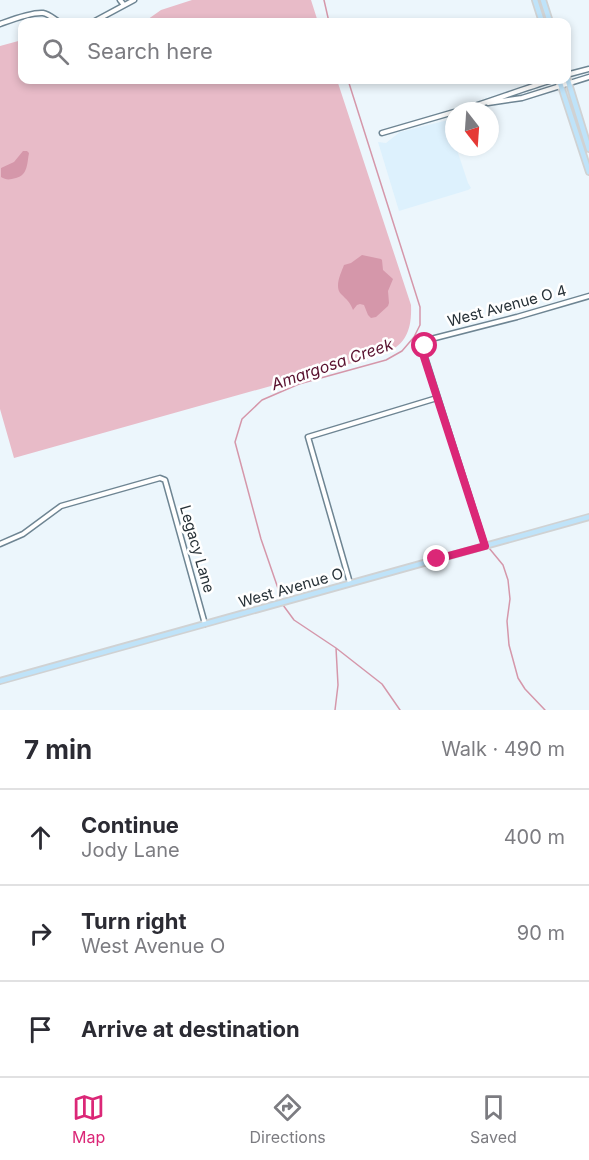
<!DOCTYPE html>
<html lang="en">
<head>
<meta charset="utf-8">
<style>
	body { margin:0; font-family:Inter,sans-serif; background:#f2f2f3; color:#2b2b33 }
	.compass { position:absolute; left:445px; top:102px; width:54px; height:54px; border-radius:50%; background:#fff; box-shadow:0 3px 9px #0003; rotate:163deg }
	.stop { position:absolute; width:18px; height:18px; margin:-14px; border:4px solid #db2777; border-radius:50%; background:#fff }
	.stop.end { background:#db2777; border-color:#fff; box-shadow:0 2px 6px #0008 }
	.list { margin:0; padding:0; list-style:none }
	h2 { display:flex; justify-content:space-between; align-items:center; height:78px; margin:0; padding:0 24px; font-size:26px }
	h2 small { font-size:20px; font-weight:400; color:#7c7c81 }
	.list li { display:grid; grid-template-columns:39px 1fr auto; gap:18px; align-items:center; box-sizing:border-box; height:96px; padding:0 24px; border-top:2px solid #e1e1e2 }
	.list b { display:block; font-size:22px; white-space:nowrap }
	.list p { margin:0; font-size:20px; white-space:nowrap; color:#7c7c81 }
	.list em { font-size:20px; font-style:normal; color:#7c7c81 }
	.icon { flex:none; width:33px; height:33px; fill:none; stroke:currentColor; stroke-width:2; stroke-linecap:round; stroke-linejoin:round }
	.map { position:relative; flex:none; width:589px; height:710px; overflow:hidden }
	.search { position:absolute; background:#fff; box-shadow:0 3px 9px #0003; left:18px; right:18px; top:18px; height:66px; display:flex; align-items:center; gap:15px; box-sizing:border-box; padding:0 21px; border-radius:12px; color:#7c7c81; font-size:22px }
	.sheet { height:366px; background:#fff }
	nav { display:flex; justify-content:space-around; align-items:center; box-sizing:border-box; height:84px; border-top:2px solid #e1e1e2; background:#fff; font-size:16px; color:#7c7c81 }
	nav a { display:grid; justify-items:center; gap:3px }
	nav .on { color:#db2777 }
	.map>svg:first-child { display:block }
</style>
</head>
<body>
<div class="map">
<svg width="589" height="710" viewBox="0 0 589 710">
	<rect width="100%" height="100%" fill="#ecf6fc"/>
	<path fill="#ddf1fd" d="M448,120L454,140V147H456L468,183L471,188L468,190L399,211L378,142L386,143L400,132Z"/>
	<path fill="#e8bbc8" d="M192,0H311L318,22H144L161,10Z
		M22,40V80H337L411,305C412,330 406,346 381,355L14,458L0,409V46Z"/>
	<path fill="#d597aa" d="M23,151H27L29,153C27,163 28,175 16,178C9,180 6,180 1,177V168L14,162Z
		M362,255L381,259L382,260L383,270L393,279L388,291L389,303L388,306L376,317L371,318L368,315L364,305L360,304L357,305L353,310C350,302 347,300 341,294C334,287 341,273 344,265L351,263Z"/>
	<g fill="none" stroke-linecap="round" stroke-linejoin="round">
		<path stroke="#d597aa" stroke-width="1.5" d="M324,0L329,22
			M489,548L503,565L508,580L510,599L507,621L509,645L518,678L525,689L545,710
			M282,600L261,539L235,442L242,419L262,400L299,384L386,360L402,351L414,337L420,325V307L348,80
			M283,605L294,620L336,648L338,685L335,710
			M336,648L382,684L400,710"/>
		<g stroke="#6e8593" stroke-width="7">
			<path id="minor" d="M120,0L124,5
				M93,22L134,0
				M0,24C11,20 31,12 43,13C49,14 54,19 59,22
				M566,75L589,69
				M488,103L522,98L589,77
				M458,111C490,102 521,89 553,80
				M382,133L454,112
				M0,544L23,534L61,506L160,478L165,480L205,624
				M485,546L425,357C423,349 425,345 431,339L517,317L589,296
				M350,583L308,437L437,398"/>
		</g>
		<g stroke="#d0d2d3" stroke-width="8">
			<path id="major" d="M535,0L542,22
				M543,0L550,22
				M566,74L589,149
				M559,80L589,172
				M0,681L589,517"/>
		</g>
		<use href="#minor" stroke="#fff" stroke-width="4"/>
		<use href="#major" stroke="#bfe3f9" stroke-width="4.5"/>
	</g>
	<g fill="none" stroke-linecap="round" stroke-linejoin="round">
		<path stroke="#db2777" stroke-width="8" d="M425,346L424,351V357L485,546L437,559"/>
	</g>
	<g text-anchor="middle" stroke-width="5" stroke-linejoin="round" paint-order="stroke">
		<g font-size="15" fill="#283238" stroke="#fff">
			<text transform="translate(507 306) rotate(-15)" y="5">West Avenue O 4</text>
			<text transform="translate(197 549) rotate(74)" y="5">Legacy Lane</text>
			<text transform="translate(291 588) rotate(-16)" y="5">West Avenue O</text>
		</g>
		<g font-size="16" font-style="italic" fill="#59112f" stroke="#fff">
			<text transform="translate(332 364) rotate(-19)" y="6">Amargosa Creek</text>
		</g>
	</g>
</svg>
<svg class="compass" viewBox="-18 -18 36 36"><path d="M0-13l5 13h-10z" fill="#e53935"/><path d="M0 13l5-13h-10z" fill="#7c7c81"/></svg>
<div class="stop" style="left:425px;top:346px"></div>
<div class="stop end" style="left:437px;top:559px"></div>
<div class="search"><svg class="icon" aria-label="search" viewBox="0 0 24 24"><circle cx="10" cy="10" r="6"/><path d="M15 15l6 6"/></svg>Search here</div>
</div>
<section class="sheet">
<h2>7 min<small>Walk · 490 m</small></h2>
<ul class="list">
<li><svg class="icon" aria-label="ahead" viewBox="0 0 24 24"><path d="M12 20V5M6 11l6-6 6 6"/></svg><div><b>Continue</b><p>Jody Lane</p></div><em>400 m</em></li>
<li><svg class="icon" aria-label="right" viewBox="0 0 24 24"><path d="M7 20v-9h11M14 6l5 5-5 5"/></svg><div><b>Turn right</b><p>West Avenue O</p></div><em>90 m</em></li>
<li><svg class="icon" aria-label="arrive" viewBox="0 0 24 24"><path d="M6 21V4h12l-3 4 3 4H6"/></svg><div><b>Arrive at destination</b></div></li>
</ul>
</section>
<nav>
<a class="on"><svg class="icon" aria-label="map" viewBox="0 0 24 24"><path d="M3 6l6-2 6 2 6-2v14l-6 2-6-2-6 2zM9 4v14M15 6v14"/></svg>Map</a>
<a><svg class="icon" aria-label="directions" viewBox="0 0 24 24"><path d="M12 3l9 9-9 9-9-9zM9 14v-3h6M13 9l2 2-2 2"/></svg>Directions</a>
<a><svg class="icon" aria-label="saved" viewBox="0 0 24 24"><path d="M7 4h10v16l-5-4-5 4z"/></svg>Saved</a>
</nav>
</body>
</html>
